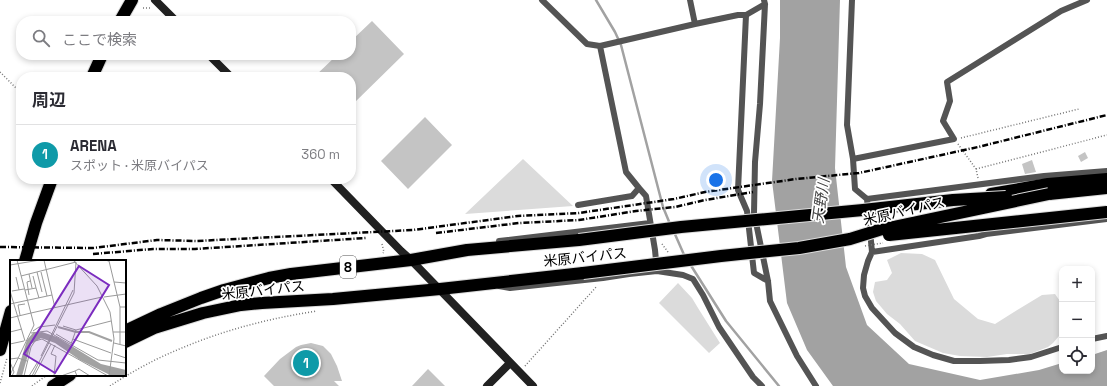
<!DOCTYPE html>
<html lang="ja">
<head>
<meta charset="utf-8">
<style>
	body { margin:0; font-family:"Space Grotesk","Noto Sans JP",sans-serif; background:#f7f7f7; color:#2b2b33 }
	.controls { position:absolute; right:12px; bottom:12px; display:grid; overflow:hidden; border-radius:8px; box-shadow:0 2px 6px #0003 }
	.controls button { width:36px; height:36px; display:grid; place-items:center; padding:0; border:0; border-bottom:1px solid #e1e1e2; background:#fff; color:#2b2b33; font:20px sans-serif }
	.you { position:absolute; left:716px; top:180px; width:14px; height:14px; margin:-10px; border:3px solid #fff; border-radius:50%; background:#1a73e8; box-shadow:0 0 0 6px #1a73e833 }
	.badge { display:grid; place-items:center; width:26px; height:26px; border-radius:50%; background:#000; color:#fff; font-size:13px; font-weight:700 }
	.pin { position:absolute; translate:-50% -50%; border:2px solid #fff; box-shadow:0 1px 4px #0006 }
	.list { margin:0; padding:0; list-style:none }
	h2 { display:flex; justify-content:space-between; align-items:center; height:52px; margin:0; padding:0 16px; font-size:17px }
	h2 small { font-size:13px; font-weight:400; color:#7c7c81 }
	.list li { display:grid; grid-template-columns:26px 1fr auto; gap:12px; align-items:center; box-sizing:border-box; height:60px; padding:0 16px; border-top:1px solid #e1e1e2 }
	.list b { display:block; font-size:15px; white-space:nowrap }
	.list p { margin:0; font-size:13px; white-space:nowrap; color:#7c7c81 }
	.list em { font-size:13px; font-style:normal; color:#7c7c81 }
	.icon { flex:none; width:22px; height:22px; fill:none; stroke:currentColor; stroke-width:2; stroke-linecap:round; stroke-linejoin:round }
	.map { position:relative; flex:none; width:1107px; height:386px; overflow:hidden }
	.search { position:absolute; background:#fff; box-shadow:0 2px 6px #0003; left:16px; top:16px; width:340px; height:44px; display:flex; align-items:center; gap:10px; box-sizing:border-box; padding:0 14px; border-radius:16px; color:#7c7c81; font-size:15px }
	.panel { position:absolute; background:#fff; box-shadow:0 2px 6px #0003; left:16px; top:72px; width:340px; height:112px; border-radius:16px }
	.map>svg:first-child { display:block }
</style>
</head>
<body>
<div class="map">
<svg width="1107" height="386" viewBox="0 0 1107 386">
	<rect width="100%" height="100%" fill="#fff"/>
	<path fill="#dbdbdb" d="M523,159L573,206L465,214Z
		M901,253L922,254L935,260L954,299L978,319L995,324L1014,312L1042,295L1055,294L1062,304V318L1059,336L1053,343L1048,347L1030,354H1007L987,357L960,356L943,353L915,341L900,324L887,314L876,301L873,292L875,282L887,280L892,273L887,260Z
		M678,283L692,298L698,308L720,343L709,353L659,303Z"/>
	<path fill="#a2a2a2" d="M780,0H840L835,168L846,267L867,325L909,364L980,380L1039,370L1062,363V371H1092V355L1107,350V386H833L807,350L787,303L772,181L780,38Z"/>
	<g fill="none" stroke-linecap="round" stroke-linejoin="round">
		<path stroke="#a2a2a2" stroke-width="2.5" d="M596,0L615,32L621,45L663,207L670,224
			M674,232L685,257
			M690,264L726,321L779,386"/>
	</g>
	<path fill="#c4c4c4" d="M372,21L404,54L351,106V77H314L337,55H351V41Z
		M425,117L452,145L408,189L381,161Z
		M1085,152L1088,158L1081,162L1078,156Z
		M1032,160L1036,172L1025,174L1022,164Z
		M311,343L323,346L331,354L337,366L342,381H334L339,386H274L264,376L280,359L296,347L301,345Z
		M428,369L445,386H412Z"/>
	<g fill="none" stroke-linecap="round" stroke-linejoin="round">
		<g stroke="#dbdbdb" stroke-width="14">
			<path id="highway" d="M120,21L132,0
				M92,77L102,55
				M991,194L1048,184L1107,179
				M1049,194L1107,188
				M25,261L36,223L52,179
				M125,331L161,314L201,298L224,290L269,278L291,274L411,260L467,250L579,240
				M125,342L154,328L203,313L241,305L262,303L333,299L440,289L583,273
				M0,350L11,311
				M53,386L70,375"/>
		</g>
		<path stroke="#767676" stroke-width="1.5" stroke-dasharray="1 2" stroke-linecap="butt" d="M143,8H152
			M0,72L21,93
			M961,138L1079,109
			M958,144L976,169L978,178
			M976,169L1107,135
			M382,244L384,252L383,253
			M662,244L668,252
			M525,366L597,286
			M0,383L7,358
			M32,386L47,375
			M110,386C125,376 141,367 157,359C210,334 259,320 317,311"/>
		<path stroke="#545454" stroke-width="6" d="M542,0L587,44L600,46L695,24L738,15H746L765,4
			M690,0L695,24
			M764,0L765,4L760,104L755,162L754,213L768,281L770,301L797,356L816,386
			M852,0L847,125L853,159L855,189L867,199L872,252L868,261L864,275L863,288L865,296L872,308L895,333L914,347L933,355L954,361H980L1009,360L1031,357L1062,347
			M746,15L738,190L747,211L754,273L768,281
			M600,46L626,172L639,188
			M853,159L954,139L943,121L950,101L947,82L1061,11L1087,0
			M867,199L1044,176L1107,171
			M578,205L632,196L639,188L646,196L655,250L657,271L683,275L693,279L703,295L719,327L753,377L762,386
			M499,241L650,223
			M872,252L979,236L986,234L1107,219
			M499,286L510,288L603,278L629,274L657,271
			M1092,339L1107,336"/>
		<path stroke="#212121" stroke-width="8" d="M155,0L176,21
			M209,55L231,77
			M331,179L401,251L411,260L533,386
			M487,386L510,363"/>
		<use href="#highway" stroke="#000" stroke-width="12"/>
		<path stroke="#000" stroke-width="2.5" stroke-dasharray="6 2 1 2" stroke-linecap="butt" d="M436,233L519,223L579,220L636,211L675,207L705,200L753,192
			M0,247L93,248L157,240L197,241L413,230L518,216L579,213L674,199L705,192L796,179L859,173L978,147L1107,115
			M93,254L153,249H195L366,238"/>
		<g stroke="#dbdbdb" stroke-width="14" stroke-linecap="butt">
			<path id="highway-bridge" d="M889,235L1107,212
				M579,240L681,227L863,210L953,200L1006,197
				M583,273L721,256L799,248L850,239L879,230L1049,194"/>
		</g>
		<path stroke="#767676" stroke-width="1.5" stroke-dasharray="1 2" stroke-linecap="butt" d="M865,246L883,243"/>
		<use href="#highway-bridge" stroke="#000" stroke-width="12"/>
	</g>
	<g text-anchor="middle" stroke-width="3.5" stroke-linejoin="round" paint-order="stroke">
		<rect fill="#fff" stroke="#4c4c4c" stroke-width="1" x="340" y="256" width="16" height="22" rx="3"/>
		<g font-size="13" font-weight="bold" fill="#000">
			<text x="348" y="272">8</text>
		</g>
		<g font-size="14" fill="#000" stroke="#fff">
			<text transform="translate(904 211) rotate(-13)" y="5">米原バイパス</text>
			<text transform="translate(585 257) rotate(-6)" y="5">米原バイパス</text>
			<text transform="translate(263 290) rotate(-6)" y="5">米原バイパス</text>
		</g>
		<g font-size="15" font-style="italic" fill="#434343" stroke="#fff">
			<text transform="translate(821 201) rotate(-82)" y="5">天野川</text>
		</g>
	</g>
	<g transform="translate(10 260)">
		<rect width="116" height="116" fill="#fff"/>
		<path d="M32,72L47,77L91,104L116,110V116L100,115L70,100L45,83L31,78L21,84L12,116H6L17,80L23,73Z" fill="#a2a2a2"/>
		<path fill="none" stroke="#a2a2a2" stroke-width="2" d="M48,67L66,72H79L102,81"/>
		<path fill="none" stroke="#999" stroke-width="1" d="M34,0L45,48M63,0L87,26L100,52L104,79L99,116M94,0L99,1L110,47H116M0,5L30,0M27,12L32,32M31,12L37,36M19,14L22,28M11,16L66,2M23,16L26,28M6,17L9,30M104,22L116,23M15,30L26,28L29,38M0,31L15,81M2,31L14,29M19,35L17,22L20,21M94,37L116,34M0,44L42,35M110,47V84M21,53L92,37M10,55L8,45L15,44M0,58L21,53M53,66L66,70L101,61M23,71L29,67L45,65M0,72L12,69M103,72H116M21,73L37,71L88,100L116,103M46,74L61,83M63,79L101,93M104,83L116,86M0,84L14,81M37,84L63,30M61,84L66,70M104,94L116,98M31,96L37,84M0,99L8,98L17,101M0,102L4,112L2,116M65,111L69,109L80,116M0,115L24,65L7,0M14,116L21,87L25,81L32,79L98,116M19,116L27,103M22,116L64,33L66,2M24,116L41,84M44,116L46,96L41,94L45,85M51,116L65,111L67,116M82,116H97"/>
		<path fill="#7b2cbf" fill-opacity="0.15" stroke="#7b2cbf" stroke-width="2" d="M69,6L99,25L45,113L14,94Z"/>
		<rect width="116" height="116" fill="none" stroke="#000" stroke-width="2"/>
	</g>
</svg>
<div class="controls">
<button>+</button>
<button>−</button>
<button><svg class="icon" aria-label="locate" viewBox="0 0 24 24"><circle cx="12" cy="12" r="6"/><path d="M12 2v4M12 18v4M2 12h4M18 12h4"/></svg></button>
</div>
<div class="you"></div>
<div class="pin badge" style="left:306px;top:363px;background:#0f9aa8">1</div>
<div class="search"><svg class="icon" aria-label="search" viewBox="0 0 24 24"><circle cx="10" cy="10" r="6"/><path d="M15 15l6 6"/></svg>ここで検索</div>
<section class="panel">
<h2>周辺<small></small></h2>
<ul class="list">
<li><span class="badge" style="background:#0f9aa8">1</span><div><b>ARENA</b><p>スポット · 米原バイパス</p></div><em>360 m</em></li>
</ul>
</section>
</div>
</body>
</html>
